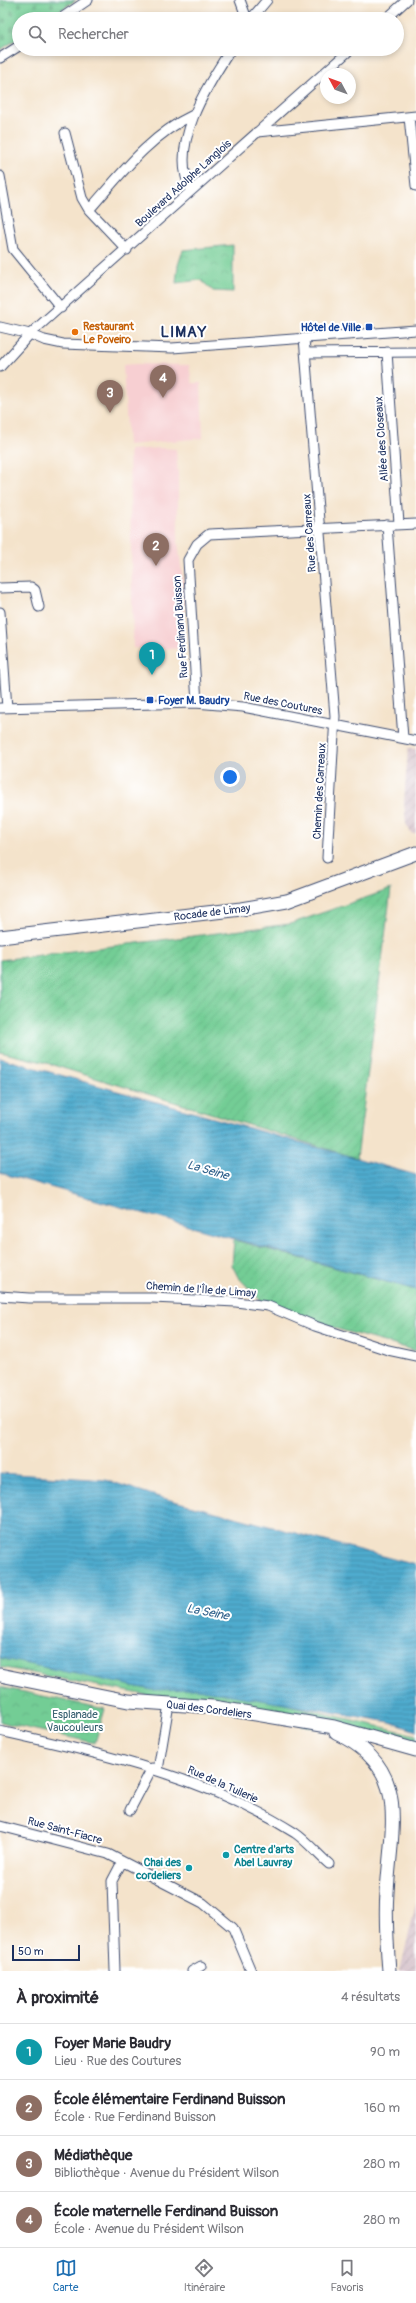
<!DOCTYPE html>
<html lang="fr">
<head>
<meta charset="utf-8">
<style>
	body { margin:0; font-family:Pangolin,sans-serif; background:#f2f2f3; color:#2b2b33 }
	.compass { position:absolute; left:320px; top:68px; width:36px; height:36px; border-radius:50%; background:#fff; box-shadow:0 2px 6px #0003; rotate:311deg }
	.scale { position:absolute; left:12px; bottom:10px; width:68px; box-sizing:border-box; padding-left:4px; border:2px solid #1b2f5e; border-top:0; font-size:11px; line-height:14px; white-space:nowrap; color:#1b2f5e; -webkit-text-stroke:3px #fff; paint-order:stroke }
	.you { position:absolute; left:230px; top:777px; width:14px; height:14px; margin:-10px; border:3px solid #fff; border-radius:50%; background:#1a73e8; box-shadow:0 0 0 6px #1a73e833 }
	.badge { display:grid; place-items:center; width:26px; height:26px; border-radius:50%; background:#1f6fb2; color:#fff; font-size:13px; font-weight:700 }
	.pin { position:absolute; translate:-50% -33px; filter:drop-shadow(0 1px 2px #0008) }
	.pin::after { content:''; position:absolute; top:21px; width:14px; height:12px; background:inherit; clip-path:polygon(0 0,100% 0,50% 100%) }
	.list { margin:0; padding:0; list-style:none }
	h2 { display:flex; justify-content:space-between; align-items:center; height:52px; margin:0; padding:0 16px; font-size:17px }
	h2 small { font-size:13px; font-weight:400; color:#7c7c81 }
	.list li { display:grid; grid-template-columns:26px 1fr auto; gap:12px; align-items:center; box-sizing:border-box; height:56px; padding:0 16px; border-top:1px solid #e1e1e2 }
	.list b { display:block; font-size:15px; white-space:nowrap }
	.list p { margin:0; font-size:13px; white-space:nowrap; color:#7c7c81 }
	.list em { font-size:13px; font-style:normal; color:#7c7c81 }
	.icon { flex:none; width:22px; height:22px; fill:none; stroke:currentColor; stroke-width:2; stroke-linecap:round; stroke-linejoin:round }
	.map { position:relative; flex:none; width:416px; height:1971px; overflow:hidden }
	.search { position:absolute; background:#fff; box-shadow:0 2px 6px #0003; left:12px; right:12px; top:12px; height:44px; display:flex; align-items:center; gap:10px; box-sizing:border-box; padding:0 14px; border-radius:22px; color:#7c7c81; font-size:15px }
	.sheet { height:276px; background:#fff }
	nav { display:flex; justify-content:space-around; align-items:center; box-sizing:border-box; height:56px; border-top:1px solid #e1e1e2; background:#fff; font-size:11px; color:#7c7c81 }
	nav a { display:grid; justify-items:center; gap:2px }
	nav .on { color:#1f6fb2 }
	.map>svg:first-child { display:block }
</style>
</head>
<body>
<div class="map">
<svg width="416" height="1971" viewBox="0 0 416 1971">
	<defs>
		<pattern id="industrial-furrows" width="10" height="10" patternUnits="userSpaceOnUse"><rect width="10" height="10" fill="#d2bdc6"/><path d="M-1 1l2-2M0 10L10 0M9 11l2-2" fill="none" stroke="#aa9aa4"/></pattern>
		<pattern id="cemetery-stones" width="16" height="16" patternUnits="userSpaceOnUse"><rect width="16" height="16" fill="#73cd95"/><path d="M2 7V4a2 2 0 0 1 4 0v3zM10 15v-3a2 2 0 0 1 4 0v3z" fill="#63b083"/></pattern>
		<pattern id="park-crowns" width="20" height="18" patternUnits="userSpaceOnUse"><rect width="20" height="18" fill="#73cd95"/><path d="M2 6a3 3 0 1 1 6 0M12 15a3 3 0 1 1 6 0" fill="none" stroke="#63b083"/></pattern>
		<pattern id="garden-furrows" width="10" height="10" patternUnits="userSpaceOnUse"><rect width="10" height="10" fill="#73cd95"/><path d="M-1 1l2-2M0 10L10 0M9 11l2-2" fill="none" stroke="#63b083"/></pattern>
		<pattern id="water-rules" width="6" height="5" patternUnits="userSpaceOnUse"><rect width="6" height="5" fill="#50abce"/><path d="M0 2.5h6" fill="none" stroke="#428caa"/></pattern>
	</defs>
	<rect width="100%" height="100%" fill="#fff"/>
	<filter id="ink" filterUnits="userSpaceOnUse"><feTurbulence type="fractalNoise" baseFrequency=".025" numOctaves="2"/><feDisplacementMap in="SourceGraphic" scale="8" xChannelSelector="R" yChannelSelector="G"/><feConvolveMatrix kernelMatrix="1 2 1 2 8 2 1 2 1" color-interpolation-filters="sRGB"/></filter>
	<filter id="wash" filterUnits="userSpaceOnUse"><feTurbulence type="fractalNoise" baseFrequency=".012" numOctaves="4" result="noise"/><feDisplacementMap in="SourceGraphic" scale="16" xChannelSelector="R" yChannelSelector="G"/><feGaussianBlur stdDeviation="0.9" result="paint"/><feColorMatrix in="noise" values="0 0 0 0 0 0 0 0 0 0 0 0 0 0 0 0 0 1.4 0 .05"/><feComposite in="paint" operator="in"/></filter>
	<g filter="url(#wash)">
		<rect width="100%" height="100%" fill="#f4e3cb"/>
		<path fill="#f7cfd2" d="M136,364L189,365L192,383H201L203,438L128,445L123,365Z
			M161,448L176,449L178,474V542L184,589V649L133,648L129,450Z"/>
		<path fill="url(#industrial-furrows)" d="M408,748L416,749V833L412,834L406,824L404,803Z
			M416,1903V1971H400Z"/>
		<path fill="url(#cemetery-stones)" stroke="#477e7a" d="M0,0H76L48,19H19V38L0,50Z"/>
		<path fill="url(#park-crowns)" stroke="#477e7a" d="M233,245V292L213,291L201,280L176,283L178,265L183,250Z
			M0,1651L251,1696L416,1735V1747L0,1667Z
			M0,1687L105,1709L95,1743L0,1722Z"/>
		<path fill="url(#garden-furrows)" stroke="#477e7a" d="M391,889L357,1158L43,1062L0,1052V960L290,924Z
			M234,1240L416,1290V1351L316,1323L262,1302L238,1277L232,1265Z"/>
		<path fill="url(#water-rules)" stroke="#366d96" d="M0,1058L416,1175V1290L0,1173Z
			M0,1473L106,1480L159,1497L416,1565V1731L390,1722L197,1689L152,1690L0,1658Z"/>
	</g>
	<g filter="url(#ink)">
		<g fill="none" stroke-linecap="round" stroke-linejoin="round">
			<g stroke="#3c4a6e" stroke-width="11">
				<path id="street" d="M240,0L247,19
					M60,19L88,0
					M251,19L267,0
					M386,19L407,0
					M0,58L19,46
					M409,117L416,186
					M257,132L416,116
					M65,133L82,198L89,210
					M0,176L13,249L61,308
					M191,190C168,146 207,86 231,49
					M127,250L89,210C120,175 150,135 193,115
					M0,327L30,334L44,340L63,344L172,348L416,330
					M304,338L335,716L327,858
					M387,352L399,524
					M306,353L416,352
					M0,367L30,334L351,49
					M387,525L403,738
					M0,588L31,587L35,590L39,607
					M0,612L7,708
					M197,703L188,560L197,544L209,534L416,524
					M0,708L195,703L243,707L416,741
					M0,1296L29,1298H153L236,1302L268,1306L315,1326L388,1350L416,1356
					M0,1731C102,1754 205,1776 295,1833C307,1841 318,1855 329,1864
					M158,1770L169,1704
					M130,1810L152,1768
					M0,1826L108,1854L203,1903L233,1928L251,1971
					M115,1971L112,1881L122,1862
					M192,1971L201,1966"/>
			</g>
			<g stroke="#3c4a6e" stroke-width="15">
				<path id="secondary" d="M0,937L241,909L287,901L416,853
					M0,1675L128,1701L213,1707L334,1727L416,1750
					M336,1733C411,1767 391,1825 387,1892C385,1918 387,1945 389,1971"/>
			</g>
			<use href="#street" stroke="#fff" stroke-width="9"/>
			<use href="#secondary" stroke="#fff" stroke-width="13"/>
		</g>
	</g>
	<g fill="#1a4fb4" stroke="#fff" stroke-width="1.5">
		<rect x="365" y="323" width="8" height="8" rx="2"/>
		<rect x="146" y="696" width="8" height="8" rx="2"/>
	</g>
	<circle fill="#e8710a" stroke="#fff" stroke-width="1.5" cx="75" cy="332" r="4"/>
	<g fill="#0f9aa8" stroke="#fff" stroke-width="1.5">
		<circle cx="226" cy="1855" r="4"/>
		<circle cx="189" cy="1868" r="4"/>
	</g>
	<g text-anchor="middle" stroke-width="4" stroke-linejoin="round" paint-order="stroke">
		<g font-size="11" fill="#1b2f5e" stroke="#fff">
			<text transform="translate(183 183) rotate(-42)" y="4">Boulevard Adolphe Langlois</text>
			<text transform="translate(381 439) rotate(-94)" y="4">Allée des Closeaux</text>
			<text transform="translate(309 533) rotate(-94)" y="4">Rue des Carreaux</text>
			<text transform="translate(180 627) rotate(-94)" y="4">Rue Ferdinand Buisson</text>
			<text transform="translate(283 703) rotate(11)" y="4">Rue des Coutures</text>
			<text transform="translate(319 791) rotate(-87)" y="4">Chemin des Carreaux</text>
			<text transform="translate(212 912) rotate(-7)" y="4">Rocade de Limay</text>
			<text transform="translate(201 1289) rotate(4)" y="4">Chemin de l'Île de Limay</text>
			<text transform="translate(209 1709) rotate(7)" y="4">Quai des Cordeliers</text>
			<text transform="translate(223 1784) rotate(24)" y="4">Rue de la Tuilerie</text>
			<text transform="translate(65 1830) rotate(15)" y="4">Rue Saint-Fiacre</text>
		</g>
		<g font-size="11" font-weight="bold" fill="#c56008" stroke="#fff" text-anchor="start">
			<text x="83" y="330">Restaurant<tspan x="83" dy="13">Le Poveiro</tspan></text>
		</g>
		<g font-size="11" font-weight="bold" fill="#164399" stroke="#fff" text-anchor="end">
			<text x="361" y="331">Hôtel de Ville</text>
			<text x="158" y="704" text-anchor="start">Foyer M. Baudry</text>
		</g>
		<g font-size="11" fill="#355e6e" stroke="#fff">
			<text x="75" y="1718">Esplanade<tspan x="75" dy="13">Vaucouleurs</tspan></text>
		</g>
		<g font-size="11" font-weight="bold" fill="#0d838f" stroke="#fff" text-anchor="start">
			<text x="234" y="1853">Centre d'arts<tspan x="234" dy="13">Abel Lauvray</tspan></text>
			<text x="181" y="1866" text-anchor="end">Chai des<tspan x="181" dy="13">cordeliers</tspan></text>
		</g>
		<g font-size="12" font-style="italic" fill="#30618b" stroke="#fff">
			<text transform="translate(208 1170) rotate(16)" y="4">La Seine</text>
			<text transform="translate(208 1612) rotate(11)" y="4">La Seine</text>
		</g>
		<g font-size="15" font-weight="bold" letter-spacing="1" fill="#1b2f5e" stroke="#fff">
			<text x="184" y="337">LIMAY</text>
		</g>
	</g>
</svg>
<svg class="compass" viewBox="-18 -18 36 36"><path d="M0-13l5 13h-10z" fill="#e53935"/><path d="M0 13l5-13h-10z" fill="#7c7c81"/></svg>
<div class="scale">50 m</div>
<div class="you"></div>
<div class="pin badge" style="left:152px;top:675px;background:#0f9aa8">1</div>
<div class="pin badge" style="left:156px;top:566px;background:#8d6e63">2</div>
<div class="pin badge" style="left:110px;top:413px;background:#8d6e63">3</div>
<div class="pin badge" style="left:163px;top:398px;background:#8d6e63">4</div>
<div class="search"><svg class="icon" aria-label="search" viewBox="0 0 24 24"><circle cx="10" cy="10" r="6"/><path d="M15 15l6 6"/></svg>Rechercher</div>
</div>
<section class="sheet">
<h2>À proximité<small>4 résultats</small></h2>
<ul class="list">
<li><span class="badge" style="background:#0f9aa8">1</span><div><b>Foyer Marie Baudry</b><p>Lieu · Rue des Coutures</p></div><em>90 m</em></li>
<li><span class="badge" style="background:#8d6e63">2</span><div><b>École élémentaire Ferdinand Buisson</b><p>École · Rue Ferdinand Buisson</p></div><em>160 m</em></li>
<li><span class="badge" style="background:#8d6e63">3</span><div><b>Médiathèque</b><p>Bibliothèque · Avenue du Président Wilson</p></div><em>280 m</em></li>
<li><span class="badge" style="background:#8d6e63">4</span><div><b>École maternelle Ferdinand Buisson</b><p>École · Avenue du Président Wilson</p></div><em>280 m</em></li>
</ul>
</section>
<nav>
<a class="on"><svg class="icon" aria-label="map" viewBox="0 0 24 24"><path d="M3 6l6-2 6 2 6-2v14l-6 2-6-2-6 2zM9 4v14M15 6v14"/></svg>Carte</a>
<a><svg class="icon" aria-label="directions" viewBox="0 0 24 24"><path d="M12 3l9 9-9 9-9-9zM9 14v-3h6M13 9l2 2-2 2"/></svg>Itinéraire</a>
<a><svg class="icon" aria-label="saved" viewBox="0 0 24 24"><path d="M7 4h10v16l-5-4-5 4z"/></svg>Favoris</a>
</nav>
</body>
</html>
